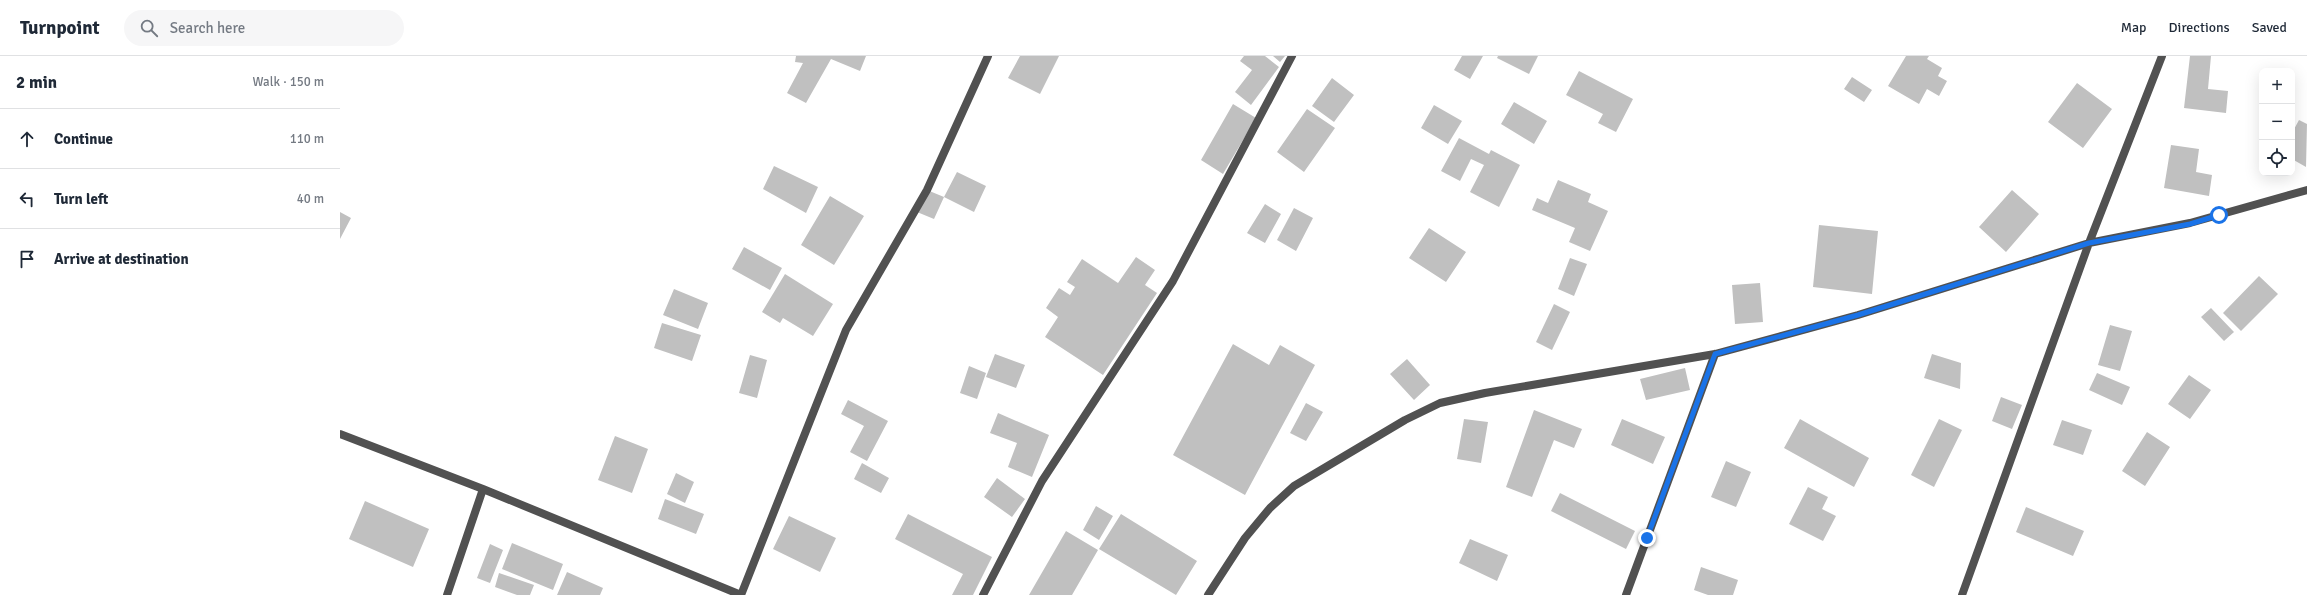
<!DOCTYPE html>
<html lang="en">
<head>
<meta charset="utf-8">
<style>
	body { margin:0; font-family:Signika,sans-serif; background:#f6f6f7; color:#1f2937 }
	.controls { position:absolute; right:12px; top:12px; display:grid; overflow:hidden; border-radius:8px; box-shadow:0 4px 16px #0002 }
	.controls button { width:36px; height:36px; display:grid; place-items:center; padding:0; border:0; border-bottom:1px solid #e0e1e3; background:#fff; color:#1f2937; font:20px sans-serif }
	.stop { position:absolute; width:12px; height:12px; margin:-9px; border:3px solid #1a73e8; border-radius:50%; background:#fff }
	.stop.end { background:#1a73e8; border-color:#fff; box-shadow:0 1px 4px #0008 }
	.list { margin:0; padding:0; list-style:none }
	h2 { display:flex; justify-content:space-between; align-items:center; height:52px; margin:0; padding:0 16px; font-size:17px }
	h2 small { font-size:13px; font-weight:400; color:#747a83 }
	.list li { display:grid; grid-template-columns:26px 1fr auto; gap:12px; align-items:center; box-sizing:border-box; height:60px; padding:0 16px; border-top:1px solid #e0e1e3 }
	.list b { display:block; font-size:15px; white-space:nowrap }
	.list em { font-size:13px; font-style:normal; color:#747a83 }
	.icon { flex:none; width:22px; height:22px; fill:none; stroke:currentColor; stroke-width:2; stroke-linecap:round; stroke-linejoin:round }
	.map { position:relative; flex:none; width:1967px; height:539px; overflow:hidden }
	header { display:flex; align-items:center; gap:24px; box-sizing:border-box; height:56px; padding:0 20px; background:#fff; border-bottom:1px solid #e0e1e3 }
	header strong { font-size:19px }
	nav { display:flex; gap:22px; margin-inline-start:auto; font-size:14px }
	.search { width:280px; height:36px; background:#f6f6f7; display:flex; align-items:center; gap:10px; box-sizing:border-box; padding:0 14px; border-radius:22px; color:#747a83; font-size:15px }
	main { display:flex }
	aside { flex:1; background:#fff }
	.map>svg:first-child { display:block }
</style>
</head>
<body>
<header>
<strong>Turnpoint</strong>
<div class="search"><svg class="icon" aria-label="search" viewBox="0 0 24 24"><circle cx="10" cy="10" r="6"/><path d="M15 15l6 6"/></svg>Search here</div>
<nav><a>Map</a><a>Directions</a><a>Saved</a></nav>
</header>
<main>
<aside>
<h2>2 min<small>Walk · 150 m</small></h2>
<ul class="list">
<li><svg class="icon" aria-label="ahead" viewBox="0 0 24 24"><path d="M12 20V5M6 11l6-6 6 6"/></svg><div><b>Continue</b></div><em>110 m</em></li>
<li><svg class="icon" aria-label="left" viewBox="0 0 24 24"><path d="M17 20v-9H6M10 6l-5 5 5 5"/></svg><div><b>Turn left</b></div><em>40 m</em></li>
<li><svg class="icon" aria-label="arrive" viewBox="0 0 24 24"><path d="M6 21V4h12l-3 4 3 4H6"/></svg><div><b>Arrive at destination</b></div></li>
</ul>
</aside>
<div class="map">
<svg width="1967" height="539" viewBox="0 0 1967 539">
	<rect width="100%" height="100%" fill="#fff"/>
	<path fill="#c0c0c0" d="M456,0H526L520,15L491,3L466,47L447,37L463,7L455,6Z
		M680,0H719L700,38L668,22Z
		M904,0H925L939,11L911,49L895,36L912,14L900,5Z
		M933,0H945L940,6Z
		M1122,0H1143L1130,23L1114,14Z
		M1158,0H1198L1189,18L1157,2Z
		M1566,0H1589L1587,3L1602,12L1598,20L1607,25L1599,40L1587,33L1579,48L1548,30Z
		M1850,0H1871L1868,33L1888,35L1886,57L1844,52Z
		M1239,15L1293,43L1276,76L1258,67L1263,58L1226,39Z
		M1512,21L1532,34L1524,46L1504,33Z
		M992,22L1014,39L994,66L972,50Z
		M1737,27L1772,53L1743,92L1708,66Z
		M1174,46L1207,65L1194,88L1161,68Z
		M893,48L916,62L883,118L861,104Z
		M1094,49L1122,65L1108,88L1081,72Z
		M967,53L995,72L964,116L937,96Z
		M1959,64L1967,68L1966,111L1952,103V77Z
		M1119,82L1149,98L1151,94L1180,109L1159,151L1130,136L1144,109L1131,103L1120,125L1101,115Z
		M1831,89L1859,93L1856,116L1872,119L1869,140L1824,132Z
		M434,110L478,131L466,157L423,133Z
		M617,116L646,130L634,156L604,141Z
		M1218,124L1251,138L1248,146L1268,155L1250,195L1229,186L1235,172L1192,154L1197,142L1208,147Z
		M587,134L604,141L594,163L577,156Z
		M1672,134L1699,158L1666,196L1639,171Z
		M490,140L524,160L494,209L461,189Z
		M925,148L941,158L925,187L907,177Z
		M954,152L973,162L956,195L937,184Z
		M0,156L11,162L0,183Z
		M1479,169L1538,175L1532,238L1473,231Z
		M1089,172L1126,196L1106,226L1069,202Z
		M404,191L442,212L430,234L392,213Z
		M796,201L815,214L805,229L817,237L763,319L705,281L718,261L706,252L719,232L730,239L735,231L727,226L742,203L778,227Z
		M1230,202L1247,208L1234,240L1218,233Z
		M445,218L493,248L473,280L443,262L440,267L422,256Z
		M1919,220L1938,238L1901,275L1883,257Z
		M1420,227L1423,266L1395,268L1392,229Z
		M334,233L368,247L358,273L323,259Z
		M1214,248L1230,256L1212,294L1196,286Z
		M1871,252L1894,276L1884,285L1861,261Z
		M322,267L361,279L352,305L314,292Z
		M1770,269L1792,275L1780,315L1758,309Z
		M893,288L929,309L940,289L975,309L905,439L833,399Z
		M655,298L685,309L676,332L646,321Z
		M1592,298L1621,307L1620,333L1584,322Z
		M410,299L427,304L417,342L399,337Z
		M1067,303L1090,329L1074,344L1050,318Z
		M629,310L646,317L637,343L620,337Z
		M1345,312L1350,334L1306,344L1300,323Z
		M1757,317L1790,331L1782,349L1749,334Z
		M1849,319L1871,334L1850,363L1828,348Z
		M1661,341L1682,349L1672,373L1652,365Z
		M508,344L548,365L527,405L510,396L524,370L501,358Z
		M966,347L983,356L966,385L950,377Z
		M1194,354L1242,373L1234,392L1214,384L1192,441L1166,431Z
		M658,357L709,379L692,421L668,411L677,387L650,377Z
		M1124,363L1148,366L1141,407L1117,403Z
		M1282,363L1325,381L1313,408L1271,389Z
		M1460,363L1529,402L1514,431L1444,392Z
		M1599,363L1622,374L1594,431L1571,419Z
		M1722,364L1752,374L1743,399L1713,389Z
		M1807,376L1830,391L1805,430L1782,415Z
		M275,380L308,393L292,437L258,424Z
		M1386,405L1411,416L1396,451L1371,441Z
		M522,407L549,422L541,437L514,423Z
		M336,417L354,426L345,447L327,438Z
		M657,422L685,443L672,461L644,441Z
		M1468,431L1488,441L1482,453L1496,460L1483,485L1449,468Z
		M1220,437L1295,475L1286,493L1211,455Z
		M325,443L364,458L356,478L318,463Z
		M25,445L89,473L73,511L9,483Z
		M756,450L773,460L759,484L743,474Z
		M1686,451L1744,475L1733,500L1676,476Z
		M568,458L652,501L633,539H612L623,518L555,483Z
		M781,458L857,505L836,539L759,493Z
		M449,460L496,482L480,516L433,493Z
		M726,475L758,494L732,539H689Z
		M1130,483L1168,499L1157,525L1119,507Z
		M172,487L223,508L213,534L162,513Z
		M150,488L163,494L150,527L137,522Z
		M1361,511L1398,524L1393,539H1368L1354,534Z
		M227,516L263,532L260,539H217Z
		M159,517L194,529L190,539H177L155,531Z"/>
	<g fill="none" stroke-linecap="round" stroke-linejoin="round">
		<path stroke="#515151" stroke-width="8" d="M0,378L143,433L401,539
			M107,539L143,433
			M401,539L506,274L587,134L648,0
			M643,539L702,425L833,225L952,0
			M868,539L905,482L930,452L954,430L1065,364L1100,347L1145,337L1375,298L1518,259L1749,187L1850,167L1967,134
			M1286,539L1375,298
			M1622,539L1749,187L1822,0"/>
	</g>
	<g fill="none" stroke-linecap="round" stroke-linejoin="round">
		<path stroke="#1a73e8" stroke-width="5" d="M1307,482L1375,298L1518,259L1749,187L1850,168L1879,159"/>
	</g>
</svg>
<div class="controls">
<button>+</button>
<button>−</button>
<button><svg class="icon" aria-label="locate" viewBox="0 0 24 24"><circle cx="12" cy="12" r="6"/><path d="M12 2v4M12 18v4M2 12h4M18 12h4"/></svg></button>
</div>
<div class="stop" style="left:1879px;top:159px"></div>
<div class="stop end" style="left:1307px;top:482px"></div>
</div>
</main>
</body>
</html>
